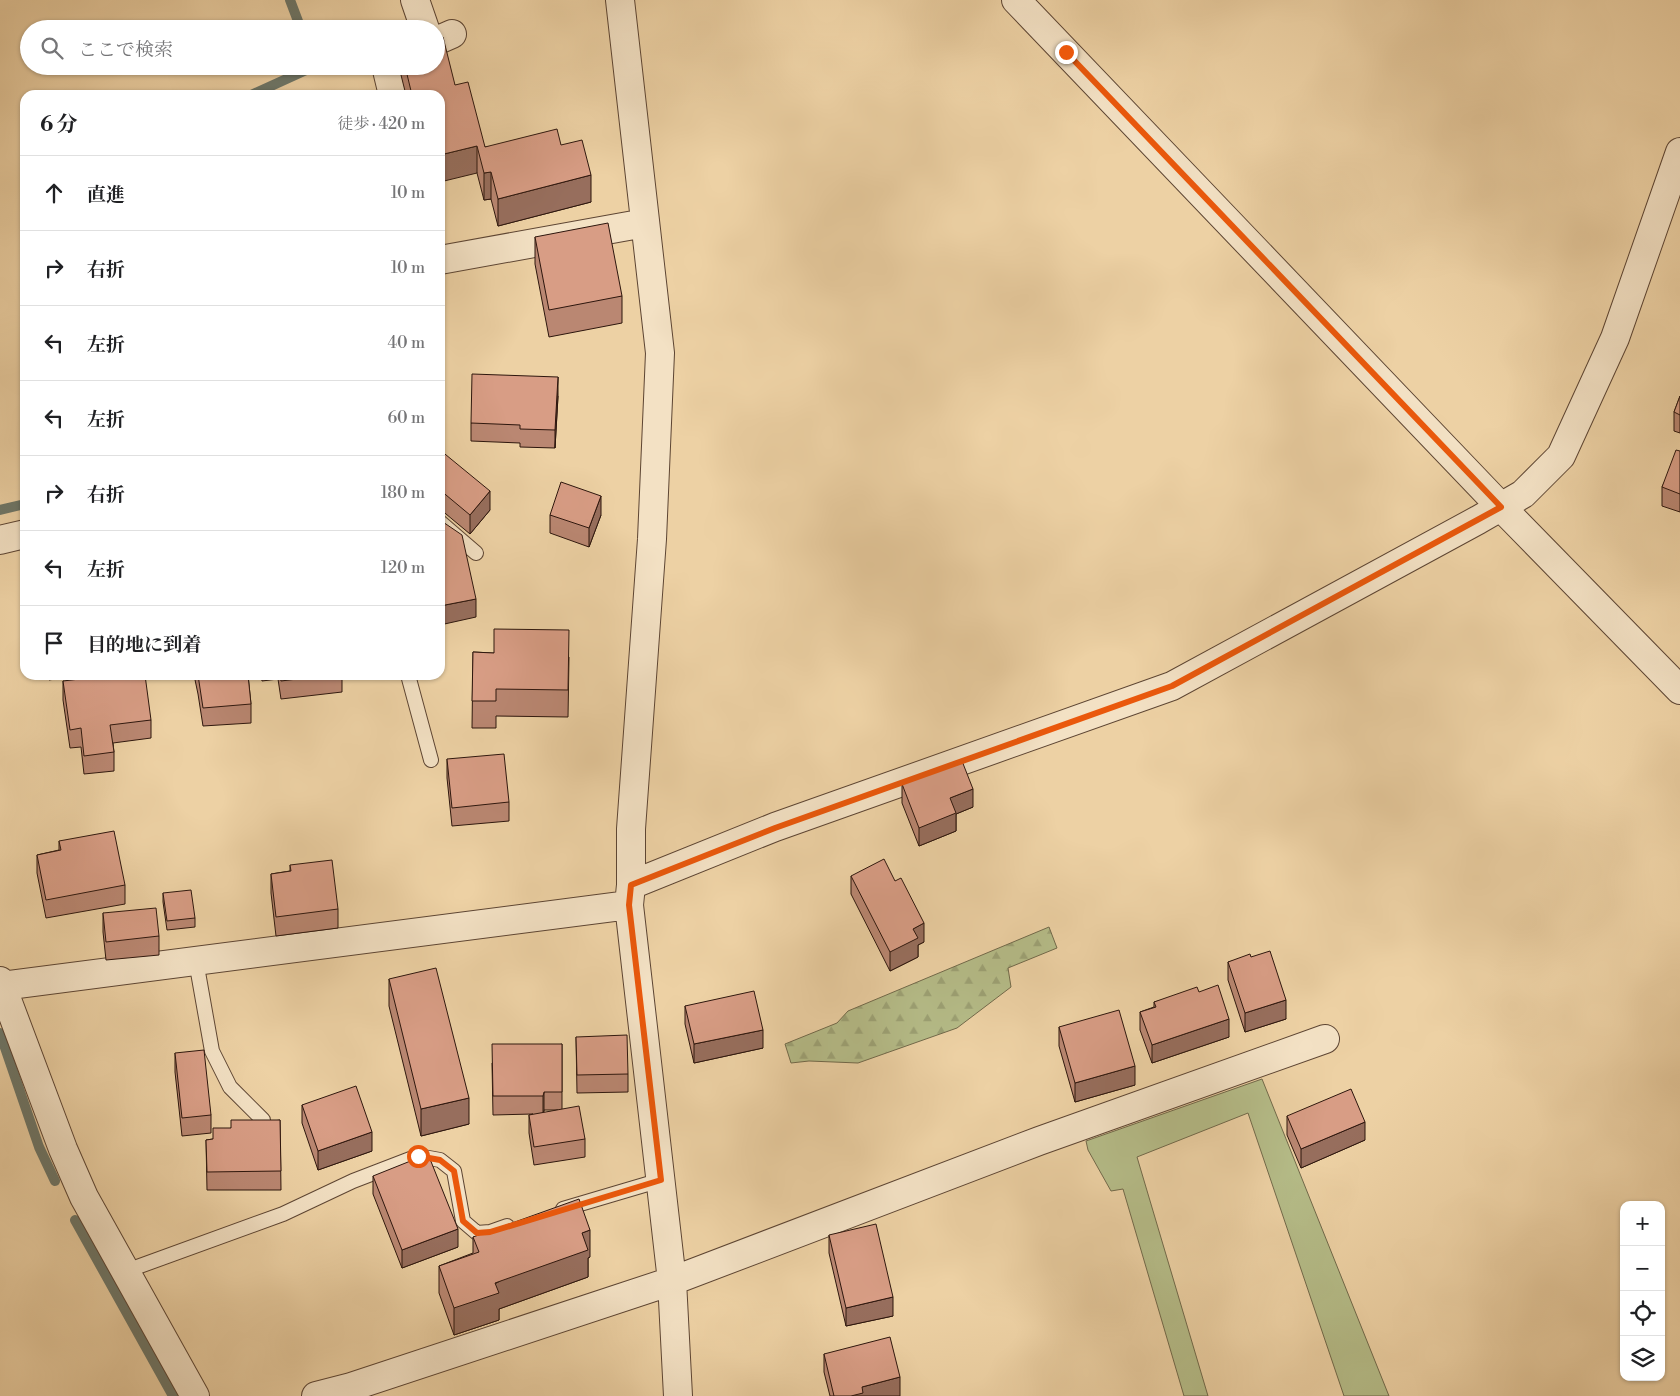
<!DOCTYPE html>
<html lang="ja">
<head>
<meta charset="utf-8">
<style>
	body { margin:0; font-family:"Libre Bodoni","Noto Serif JP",serif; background:#f2f2f2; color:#202124 }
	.controls { position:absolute; right:15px; bottom:15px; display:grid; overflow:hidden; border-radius:10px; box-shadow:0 1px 4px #0004 }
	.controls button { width:45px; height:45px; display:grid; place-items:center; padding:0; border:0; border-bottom:1px solid #e0e0e0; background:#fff; color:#202124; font:25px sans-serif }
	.stop { position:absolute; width:15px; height:15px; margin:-11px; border:4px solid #ea580c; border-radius:50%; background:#fff }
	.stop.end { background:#ea580c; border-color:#fff; box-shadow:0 1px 5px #0008 }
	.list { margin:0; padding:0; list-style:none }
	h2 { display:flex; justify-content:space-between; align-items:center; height:65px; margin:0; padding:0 20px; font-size:21px }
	h2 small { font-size:16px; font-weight:400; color:#757577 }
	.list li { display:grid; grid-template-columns:32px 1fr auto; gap:15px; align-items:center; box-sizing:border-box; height:75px; padding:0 20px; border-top:1px solid #e0e0e0 }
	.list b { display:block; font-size:19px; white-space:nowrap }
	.list em { font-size:16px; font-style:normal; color:#757577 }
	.icon { flex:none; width:28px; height:28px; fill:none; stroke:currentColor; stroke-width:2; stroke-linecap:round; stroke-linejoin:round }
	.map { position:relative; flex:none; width:1680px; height:1396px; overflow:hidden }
	.search { position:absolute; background:#fff; box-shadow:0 1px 4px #0004; left:20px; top:20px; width:425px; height:55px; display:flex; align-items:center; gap:12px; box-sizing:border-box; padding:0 18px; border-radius:28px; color:#757577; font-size:19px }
	.panel { position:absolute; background:#fff; box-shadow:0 1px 4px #0004; left:20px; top:90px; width:425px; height:590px; border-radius:15px }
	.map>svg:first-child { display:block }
</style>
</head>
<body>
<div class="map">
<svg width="1680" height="1396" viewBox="0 0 1680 1396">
	<defs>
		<pattern id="forest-firs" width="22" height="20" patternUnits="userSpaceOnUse" patternTransform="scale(1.25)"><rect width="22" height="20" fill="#b5bc88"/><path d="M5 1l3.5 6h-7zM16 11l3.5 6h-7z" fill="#9ca174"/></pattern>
	</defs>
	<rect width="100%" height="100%" fill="#edd1a4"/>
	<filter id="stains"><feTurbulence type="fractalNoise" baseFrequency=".004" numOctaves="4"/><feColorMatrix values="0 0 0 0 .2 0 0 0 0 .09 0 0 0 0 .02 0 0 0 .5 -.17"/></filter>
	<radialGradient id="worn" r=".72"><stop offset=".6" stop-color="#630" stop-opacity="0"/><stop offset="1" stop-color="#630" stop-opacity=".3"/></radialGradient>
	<path fill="#b5bc88" stroke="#71694a" d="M1262,1079L1389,1396H1344L1248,1113L1137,1157L1208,1396H1184L1123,1189L1111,1191L1088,1150L1086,1141Z"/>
	<path fill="url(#forest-firs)" stroke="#71694a" d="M1049,927L1057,948L1008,968L1011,987L957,1028L858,1063L809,1061L791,1063L785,1044L837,1023L848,1011Z"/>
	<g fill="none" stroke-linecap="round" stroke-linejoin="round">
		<path stroke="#6e7769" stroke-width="10" d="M290,0L301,29
			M251,95L315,66
			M0,510L25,504
			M0,1033L39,1147L55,1181
			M75,1220L173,1396"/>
		<g stroke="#5d4533" stroke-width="16">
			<path id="service" d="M440,522L476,553
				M408,675L431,760
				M196,961L212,1051L230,1087L263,1120
				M563,1209L661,1180
				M126,1271L283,1214L353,1181L418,1156L440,1160L454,1171L463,1221L477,1233L490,1232L507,1226"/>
		</g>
		<g stroke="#5d4533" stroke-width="30">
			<path id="minor" d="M415,0L425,29
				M620,0L660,353L652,539L631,829V885L629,905L672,1281L678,1396
				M436,41L452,34
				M386,66L393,95
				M440,260L645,223
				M0,540L25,534
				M631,885L775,827L1172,686L1478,520L1523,494L1561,456L1615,338L1680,152
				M0,981L63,1149L84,1197L195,1396
				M2,986L629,905
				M316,1396L351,1387L672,1281L1039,1141L1325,1039"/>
		</g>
		<g stroke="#5d4533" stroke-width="30">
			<path id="tertiary" d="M1016,0L1501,507L1680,690"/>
		</g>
		<use href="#service" stroke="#f3e1c4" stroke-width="14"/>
		<use href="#minor" stroke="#f3e1c4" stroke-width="28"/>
		<use href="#tertiary" stroke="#f3e1c4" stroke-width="28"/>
	</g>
	<path fill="#ba8772" stroke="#2d160d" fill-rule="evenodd" d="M401,66H436L455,85L485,147L561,145L591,202L498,226L491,199L484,200L477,173L440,95H406L401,75Z
		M535,237L622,296V323L549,337L535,264Z
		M558,396L555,448L520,447V443L471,441V423Z
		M1680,396V433L1674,431V412Z
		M440,450L490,510L470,534L440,509Z
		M1680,451V512L1662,506V487Z
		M550,515H601L589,547L550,533Z
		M473,652L569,657L568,717L496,716V728H472Z
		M48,675H67V677L49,680Z
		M194,675H248L251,704V723L203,726L198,694Z
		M261,675H361V676L342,678V692L281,699L278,679L262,681Z
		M63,681L151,720V738L113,743L114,752V771L84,774L81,747L70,748L63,700Z
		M447,759L509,802V821L452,826L447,778Z
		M902,784L973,807L956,814V831L919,846L902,803Z
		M59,841L125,885V904L46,918L37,873V855L59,850Z
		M290,865L338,909V928L276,936L271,893V874L290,871Z
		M851,876L924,942L918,945V957L890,971L851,894Z
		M163,893L195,918V927L167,930L163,902Z
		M103,913L159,936V955L106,960L103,932Z
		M1251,957L1286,1019L1245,1032L1228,980V962Z
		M389,979L469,1124L421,1136L389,1006Z
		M1199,992L1229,1037L1152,1063L1140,1030V1012L1154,1007V1002Z
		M685,1006L763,1048L694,1063L685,1024Z
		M1059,1027L1135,1085L1075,1102L1059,1046Z
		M576,1037L628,1074V1092L577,1093Z
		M562,1044V1109L585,1139V1157L534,1165L529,1133V1115L533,1114L493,1115L492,1063ZM544,1110H558L544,1113Z
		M175,1053L211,1115V1133L182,1136L175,1072Z
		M302,1105L372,1151L318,1170L302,1123Z
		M1287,1116L1365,1140L1301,1168L1287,1135Z
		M280,1120L281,1190H207L206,1140L213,1139L231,1128Z
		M373,1176L458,1247L402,1268L373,1194Z
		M829,1235L893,1316L846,1326L829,1253Z
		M473,1237L590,1257L588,1258V1277L499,1309V1320L454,1335L439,1293V1266L473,1253Z
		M824,1354L900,1396H830L824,1372Z"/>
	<path fill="#976e5d" stroke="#2d160d" d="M477,146V173L440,182V155Z
		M491,172V199L484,200V173Z
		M591,175V202L498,226V199Z
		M558,377V396L555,448V430Z
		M490,491V510L470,534V515Z
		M601,496V515L589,547V528Z
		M476,599V617L440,625V606Z
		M973,789V807L956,814V831L919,846V828L950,798Z
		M924,923V942L918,945V957L890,971V952L913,929Z
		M1286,1000V1019L1245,1032V1013Z
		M1229,1019V1037L1152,1063V1045Z
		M763,1030V1048L694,1063V1044Z
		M1135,1066V1085L1075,1102V1083Z
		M544,1092V1110L543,1114V1096Z
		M469,1098V1124L421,1136V1109Z
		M1365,1122V1140L1301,1168V1149Z
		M372,1132V1151L318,1170V1151Z
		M458,1229V1247L402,1268V1250Z
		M590,1230V1257L588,1258V1277L499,1309V1320L454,1335V1308L582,1233Z
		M893,1297V1316L846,1326V1308Z
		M900,1377V1396H851L862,1387Z"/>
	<path fill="#d89d85" stroke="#2d160d" d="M443,37L455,85L468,82L485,147L557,129L561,145L582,140L591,175L498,199L491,172L484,173L477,146L440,155V95H412L405,66H436V39Z
		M608,223L622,296L549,310L535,237Z
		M472,374L558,377L555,430L520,429V425L471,423Z
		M1680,396V415L1674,412Z
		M440,450L490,491L470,515L440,490Z
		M1676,450L1680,451V494L1662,487Z
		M561,482L601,496L589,528L550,515Z
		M440,520L462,535L476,599L440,606Z
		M494,629L569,630L568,690L496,689V701H472L473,652L494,653Z
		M113,675H145L151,720L110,725L114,752L84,756L81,728L70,730L63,681Z
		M198,675H248L251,704L203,708Z
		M280,675H329L281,681Z
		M504,754L509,802L452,808L447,759Z
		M962,761L973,789L950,798L956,813L919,828L902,784Z
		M114,831L125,885L46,900L37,855L61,850L59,841Z
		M884,859L895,881L901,878L924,923L913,929L918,938L890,952L851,876Z
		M332,860L338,909L276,917L271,874L291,871L290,865Z
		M191,890L195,918L167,921L163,893Z
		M156,908L159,936L106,942L103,913Z
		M1270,951L1286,1000L1245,1013L1228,962L1250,954L1251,957Z
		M436,968L469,1098L421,1109L389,979Z
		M1218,985L1229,1019L1152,1045L1140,1012L1156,1007L1154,1002L1197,987L1199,992Z
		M754,991L763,1030L694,1044L685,1006Z
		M1119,1010L1135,1066L1075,1083L1059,1027Z
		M627,1035L628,1074L577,1075L576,1037Z
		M492,1044H562V1092H544L543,1096H493Z
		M204,1050L211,1115L182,1118L175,1053Z
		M356,1086L372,1132L318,1151L302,1105Z
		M1351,1089L1365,1122L1301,1149L1287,1116Z
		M579,1106L585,1139L534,1147L529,1115Z
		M231,1120H280L281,1171L207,1172L206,1140L213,1139V1128H231Z
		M428,1154L458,1229L402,1250L373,1176Z
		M579,1199L590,1230L582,1233L588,1250L495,1283L499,1293L454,1308L439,1266L479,1252L473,1237Z
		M876,1224L893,1297L846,1308L829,1235Z
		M890,1337L900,1377L862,1387L863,1393L851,1396H834L824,1354Z"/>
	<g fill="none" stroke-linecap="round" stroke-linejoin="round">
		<path stroke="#ea580c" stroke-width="6" d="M418,1156L440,1160L454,1171L463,1221L477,1233L490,1232L661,1180L629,905L631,885L775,828L1172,686L1501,507L1066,52"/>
	</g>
	<rect width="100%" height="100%" filter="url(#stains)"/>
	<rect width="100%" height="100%" fill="url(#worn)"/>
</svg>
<div class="controls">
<button>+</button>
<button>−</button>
<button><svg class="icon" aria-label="locate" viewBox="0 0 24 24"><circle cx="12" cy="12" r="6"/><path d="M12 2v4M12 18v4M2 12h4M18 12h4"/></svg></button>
<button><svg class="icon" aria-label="layers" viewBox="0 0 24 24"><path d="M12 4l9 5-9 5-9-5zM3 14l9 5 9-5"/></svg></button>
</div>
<div class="stop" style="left:418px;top:1156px"></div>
<div class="stop end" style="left:1066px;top:52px"></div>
<div class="search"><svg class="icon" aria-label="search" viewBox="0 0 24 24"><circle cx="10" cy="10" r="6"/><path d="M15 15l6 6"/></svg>ここで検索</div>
<section class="panel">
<h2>6 分<small>徒歩 · 420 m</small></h2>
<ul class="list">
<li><svg class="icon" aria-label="ahead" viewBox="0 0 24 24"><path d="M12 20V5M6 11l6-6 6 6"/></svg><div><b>直進</b></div><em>10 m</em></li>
<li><svg class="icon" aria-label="right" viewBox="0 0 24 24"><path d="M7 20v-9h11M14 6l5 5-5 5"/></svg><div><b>右折</b></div><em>10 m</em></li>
<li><svg class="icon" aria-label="left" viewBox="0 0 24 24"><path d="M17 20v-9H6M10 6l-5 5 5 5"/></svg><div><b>左折</b></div><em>40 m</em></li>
<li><svg class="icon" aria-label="left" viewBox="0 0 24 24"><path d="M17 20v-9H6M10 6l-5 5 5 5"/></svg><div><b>左折</b></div><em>60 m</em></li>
<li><svg class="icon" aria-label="right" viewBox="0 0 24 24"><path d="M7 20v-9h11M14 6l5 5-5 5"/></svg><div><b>右折</b></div><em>180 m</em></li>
<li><svg class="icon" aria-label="left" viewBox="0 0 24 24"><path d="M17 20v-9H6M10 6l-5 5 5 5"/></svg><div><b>左折</b></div><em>120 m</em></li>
<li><svg class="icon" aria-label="arrive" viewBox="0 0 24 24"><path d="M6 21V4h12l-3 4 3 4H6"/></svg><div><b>目的地に到着</b></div></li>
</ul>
</section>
</div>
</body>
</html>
